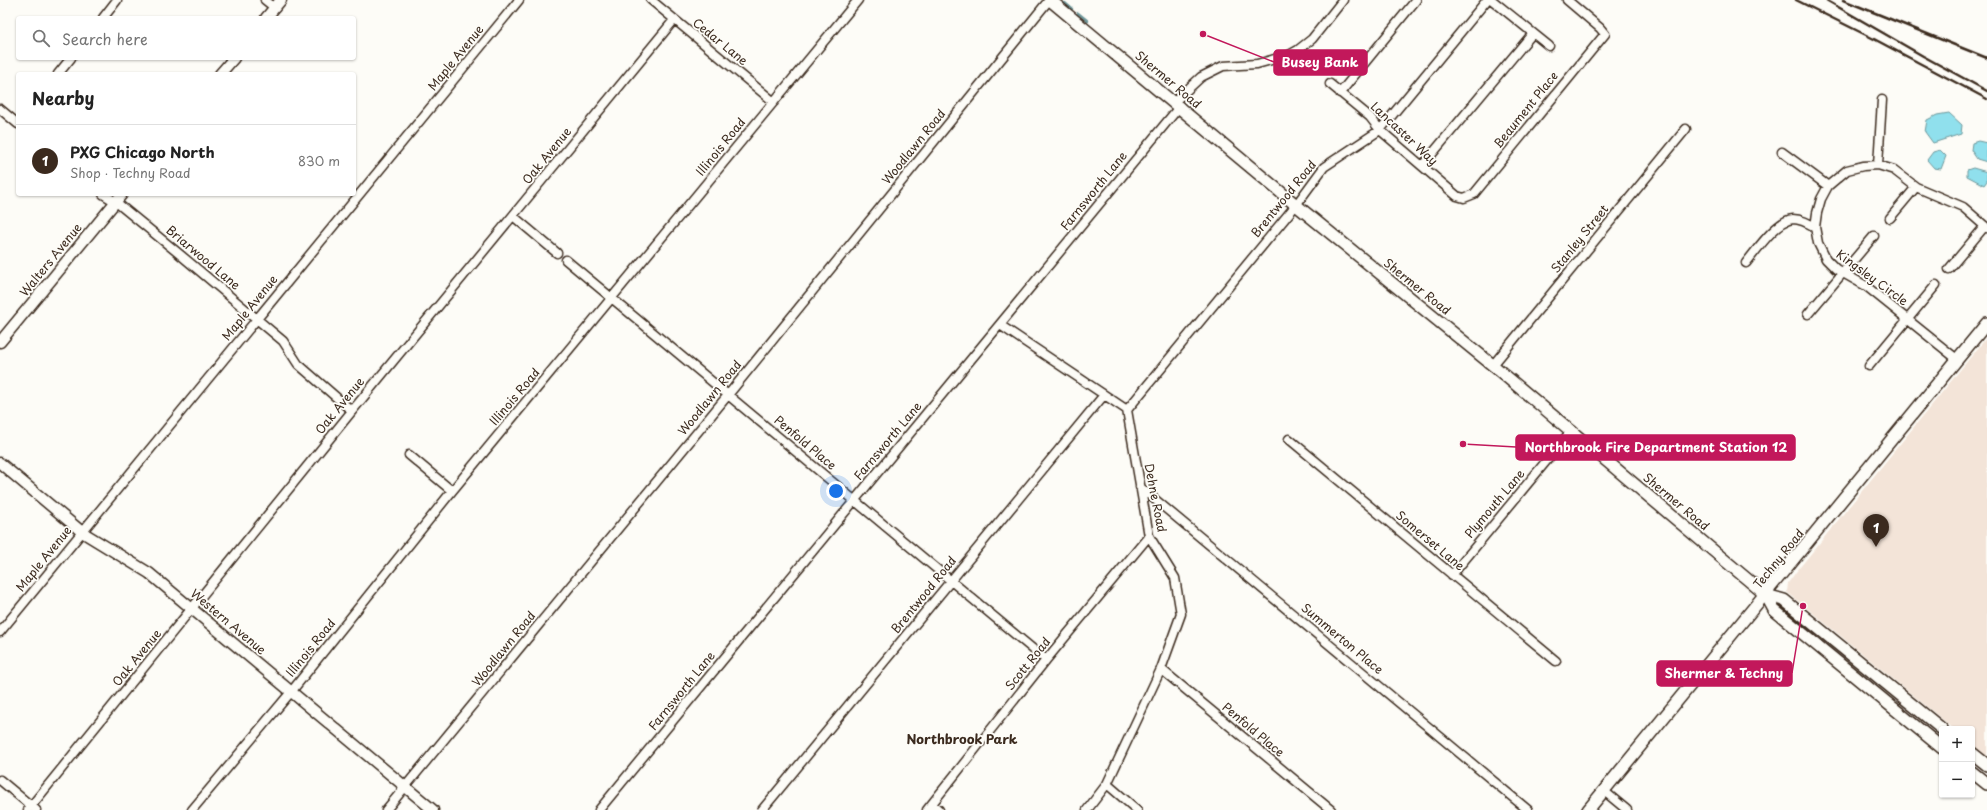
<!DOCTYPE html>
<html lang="en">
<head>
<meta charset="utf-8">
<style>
	body { margin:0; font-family:"Playpen Sans",sans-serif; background:#f2f2f2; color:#222 }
	.controls { position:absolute; right:12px; bottom:12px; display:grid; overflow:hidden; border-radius:4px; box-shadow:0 1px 3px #0004 }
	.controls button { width:36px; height:36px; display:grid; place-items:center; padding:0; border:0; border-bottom:1px solid #e0e0e0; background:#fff; color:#222; font:20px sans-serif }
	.you { position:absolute; left:836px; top:491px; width:14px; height:14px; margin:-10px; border:3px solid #fff; border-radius:50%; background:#1a73e8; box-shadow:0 0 0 6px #1a73e833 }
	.badge { display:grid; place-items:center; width:26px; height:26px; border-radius:50%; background:#3b2a1e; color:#fff; font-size:13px; font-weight:700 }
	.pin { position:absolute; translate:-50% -33px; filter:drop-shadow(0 1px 2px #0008) }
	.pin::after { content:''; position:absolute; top:21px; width:14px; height:12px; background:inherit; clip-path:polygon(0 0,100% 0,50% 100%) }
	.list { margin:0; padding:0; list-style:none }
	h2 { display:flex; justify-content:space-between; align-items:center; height:52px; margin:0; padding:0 16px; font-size:17px }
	h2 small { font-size:13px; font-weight:400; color:#767676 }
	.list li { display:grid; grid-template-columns:26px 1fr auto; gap:12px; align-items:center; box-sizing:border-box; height:72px; padding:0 16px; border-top:1px solid #e0e0e0 }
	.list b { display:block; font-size:15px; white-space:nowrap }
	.list p { margin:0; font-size:13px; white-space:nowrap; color:#767676 }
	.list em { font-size:13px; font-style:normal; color:#767676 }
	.icon { flex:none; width:22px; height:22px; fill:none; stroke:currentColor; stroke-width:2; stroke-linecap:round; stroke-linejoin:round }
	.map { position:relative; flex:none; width:1987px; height:810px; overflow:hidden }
	.search { position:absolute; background:#fff; box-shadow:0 1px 3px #0004; left:16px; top:16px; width:340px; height:44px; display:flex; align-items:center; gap:10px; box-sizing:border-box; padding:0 14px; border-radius:4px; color:#767676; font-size:15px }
	.panel { position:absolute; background:#fff; box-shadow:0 1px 3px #0004; left:16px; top:72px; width:340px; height:124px; border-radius:4px }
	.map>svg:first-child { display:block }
</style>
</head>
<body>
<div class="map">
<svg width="1987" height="810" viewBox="0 0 1987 810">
	<rect width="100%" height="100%" fill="#fdfcf7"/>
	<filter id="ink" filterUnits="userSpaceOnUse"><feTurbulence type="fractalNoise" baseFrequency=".025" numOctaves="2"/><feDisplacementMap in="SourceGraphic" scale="8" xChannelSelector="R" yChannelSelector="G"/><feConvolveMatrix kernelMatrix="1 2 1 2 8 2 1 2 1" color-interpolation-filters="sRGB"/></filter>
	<g filter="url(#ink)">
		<path fill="#f3e4d8" d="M1987,337V756L1972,744V729H1954L1787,592L1788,583L1796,572Z"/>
		<path fill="#90e0ed" stroke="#6e979a" d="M1949,113L1962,125L1961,134L1933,143L1925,132L1927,120L1937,115Z
			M1978,141L1987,143V162L1977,159L1971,150L1972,143Z
			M1940,150L1946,156L1941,169L1934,168L1927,160L1933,152Z
			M1973,168L1987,172V181L1984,185L1967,176V170Z"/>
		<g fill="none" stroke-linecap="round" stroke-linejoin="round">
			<path stroke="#6e979a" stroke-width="2.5" d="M1065,3L1072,9
				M1078,13L1088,21"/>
			<g stroke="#3b2a1e" stroke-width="11">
				<path id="minor" d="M265,0L275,8
					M651,0L774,102
					M1492,0L1549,46
					M103,18L117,0
					M58,74L71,58
					M1330,84L1370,117L1380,130L1457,196L1464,198L1474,194L1605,34L1600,28L1567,0
					M1340,93L1416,0
					M1174,102L1201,77L1223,66L1257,64L1289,55L1298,50L1312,39L1343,0
					M0,109L18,124
					M1782,152L1828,186
					M1878,165L1882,100
					M1422,166L1533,33
					M103,194L116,202L177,252L283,341L298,364L352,411
					M513,216L557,253
					M1890,218L1916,187
					M566,260L1046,660
					M1746,263C1756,251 1777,220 1793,219C1801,219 1808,223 1815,227
					M1949,269L1985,226
					M1808,314L1874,236
					M1000,325L1127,410L1149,536L1175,578L1181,614L1161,669L1107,784L1087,810
					M1958,360L1866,286L1836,269L1826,259L1818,243L1815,227L1817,213L1821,199L1828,186L1847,170L1863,166L1878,165L1894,170L1916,187L1963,207L1987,228
					M1493,365L1686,129
					M1869,366L1936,285
					M1127,410L1296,205L1324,167L1380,130L1487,0
					M1289,439L1556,661
					M409,455L452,491
					M1140,487L1528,810
					M1452,575L1572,430
					M0,632L519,0
					M1161,669L1331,810
					M0,780L36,810
					M1107,784L1137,810
					M1604,791L1627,810
					M932,804L939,810
					M28,810L352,411L674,20
					M192,810L291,692L452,491L858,0
					M386,810L728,395L1049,0
					M599,810L1180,106
					M762,810L1104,395
					M927,810L1046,660L1149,536"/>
			</g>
			<g stroke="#3b2a1e" stroke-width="13">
				<path id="tertiary" d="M266,18L281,0
					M220,74L234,58
					M0,342L122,194
					M0,463L82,532L149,573L433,810"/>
			</g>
			<g stroke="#3b2a1e" stroke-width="14">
				<path id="secondary" d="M1050,0L1296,205L1495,367L1766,595L1774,610L1942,748
					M1766,595L1784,600L1942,729
					M1972,753L1987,765
					M1972,772L1987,784
					M1588,810L1987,323"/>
			</g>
			<use href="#minor" stroke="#fdfcf7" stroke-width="8"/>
			<use href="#tertiary" stroke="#fdfcf7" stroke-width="10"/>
			<use href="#secondary" stroke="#fdfcf7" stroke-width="11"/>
			<path stroke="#3b2a1e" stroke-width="2.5" d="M1796,0L1874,39L1987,99
				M1826,0L1923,56L1987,91
				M1843,0L1987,58"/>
		</g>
	</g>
	<g text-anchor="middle" stroke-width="3.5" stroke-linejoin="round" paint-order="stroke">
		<g font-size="12" fill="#3b2a1e" stroke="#fdfcf7">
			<text transform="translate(720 42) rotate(39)" y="4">Cedar Lane</text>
			<text transform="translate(456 58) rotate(-51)" y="4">Maple Avenue</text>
			<text transform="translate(1168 80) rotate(40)" y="4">Shermer Road</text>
			<text transform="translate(1526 110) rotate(-51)" y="4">Beaument Place</text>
			<text transform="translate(1404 134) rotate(43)" y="4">Lancaster Way</text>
			<text transform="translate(721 147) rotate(-51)" y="4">Illinois Road</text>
			<text transform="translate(914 147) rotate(-51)" y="4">Woodlawn Road</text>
			<text transform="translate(547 156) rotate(-51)" y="4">Oak Avenue</text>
			<text transform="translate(1094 191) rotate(-51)" y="4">Farnsworth Lane</text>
			<text transform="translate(1284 199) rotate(-51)" y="4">Brentwood Road</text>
			<text transform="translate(1580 239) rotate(-51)" y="4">Stanley Street</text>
			<text transform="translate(203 258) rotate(40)" y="4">Briarwood Lane</text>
			<text transform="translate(51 260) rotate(-51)" y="4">Walters Avenue</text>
			<text transform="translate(1872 278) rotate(36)" y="4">Kingsley Circle</text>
			<text transform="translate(1417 287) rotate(39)" y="4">Shermer Road</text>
			<text transform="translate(250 308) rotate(-51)" y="4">Maple Avenue</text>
			<text transform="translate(515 397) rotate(-50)" y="4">Illinois Road</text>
			<text transform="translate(710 398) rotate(-51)" y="4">Woodlawn Road</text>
			<text transform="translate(340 406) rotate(-51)" y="4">Oak Avenue</text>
			<text transform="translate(888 441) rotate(-50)" y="4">Farnsworth Lane</text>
			<text transform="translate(805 443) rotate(40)" y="4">Penfold Place</text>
			<text transform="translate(1155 498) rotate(79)" y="4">Dehne Road</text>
			<text transform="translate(1676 502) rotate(40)" y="4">Shermer Road</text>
			<text transform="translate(1495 504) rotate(-50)" y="4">Plymouth Lane</text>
			<text transform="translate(1430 541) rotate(40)" y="4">Somerset Lane</text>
			<text transform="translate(44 559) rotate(-51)" y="4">Maple Avenue</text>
			<text transform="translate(1779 559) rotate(-51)" y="4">Techny Road</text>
			<text transform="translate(924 595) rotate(-51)" y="4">Brentwood Road</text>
			<text transform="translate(228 622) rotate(40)" y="4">Western Avenue</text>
			<text transform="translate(1342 639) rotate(40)" y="4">Summerton Place</text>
			<text transform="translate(311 648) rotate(-51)" y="4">Illinois Road</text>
			<text transform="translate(504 649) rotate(-51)" y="4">Woodlawn Road</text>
			<text transform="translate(137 658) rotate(-51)" y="4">Oak Avenue</text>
			<text transform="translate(1028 664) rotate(-51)" y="4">Scott Road</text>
			<text transform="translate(682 691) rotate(-51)" y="4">Farnsworth Lane</text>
			<text transform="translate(1253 730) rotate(40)" y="4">Penfold Place</text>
		</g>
		<g font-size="13" font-weight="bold" fill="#3b2a1e" stroke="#fdfcf7">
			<text x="962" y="744">Northbrook Park</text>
		</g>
	</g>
	<path fill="none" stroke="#c2185b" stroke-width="1.5" d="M1203 34L1274 62M1463 444L1516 447M1803 606L1792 673"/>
	<g fill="#c2185b" stroke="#fdfcf7" stroke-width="1.5">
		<circle cx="1203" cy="34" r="4"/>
		<circle cx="1463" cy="444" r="4"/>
		<circle cx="1803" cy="606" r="4"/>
	</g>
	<g fill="#c2185b" stroke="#c2185b" stroke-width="1.5">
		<rect x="1274" y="50" width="93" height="25" rx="4"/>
		<rect x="1516" y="435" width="279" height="25" rx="4"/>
		<rect x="1657" y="661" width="135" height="25" rx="4"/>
	</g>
	<g font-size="13" text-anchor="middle" font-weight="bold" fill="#fff">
		<text x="1320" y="67">Busey Bank</text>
		<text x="1656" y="452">Northbrook Fire Department Station 12</text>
		<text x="1724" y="678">Shermer &amp; Techny</text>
	</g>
</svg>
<div class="controls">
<button>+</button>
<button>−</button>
</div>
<div class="you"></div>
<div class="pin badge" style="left:1876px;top:547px">1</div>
<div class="search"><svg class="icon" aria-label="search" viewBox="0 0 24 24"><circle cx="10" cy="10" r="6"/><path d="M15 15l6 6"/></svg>Search here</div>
<section class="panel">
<h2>Nearby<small></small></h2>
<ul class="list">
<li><span class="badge">1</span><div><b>PXG Chicago North</b><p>Shop · Techny Road</p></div><em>830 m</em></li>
</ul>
</section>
</div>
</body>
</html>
